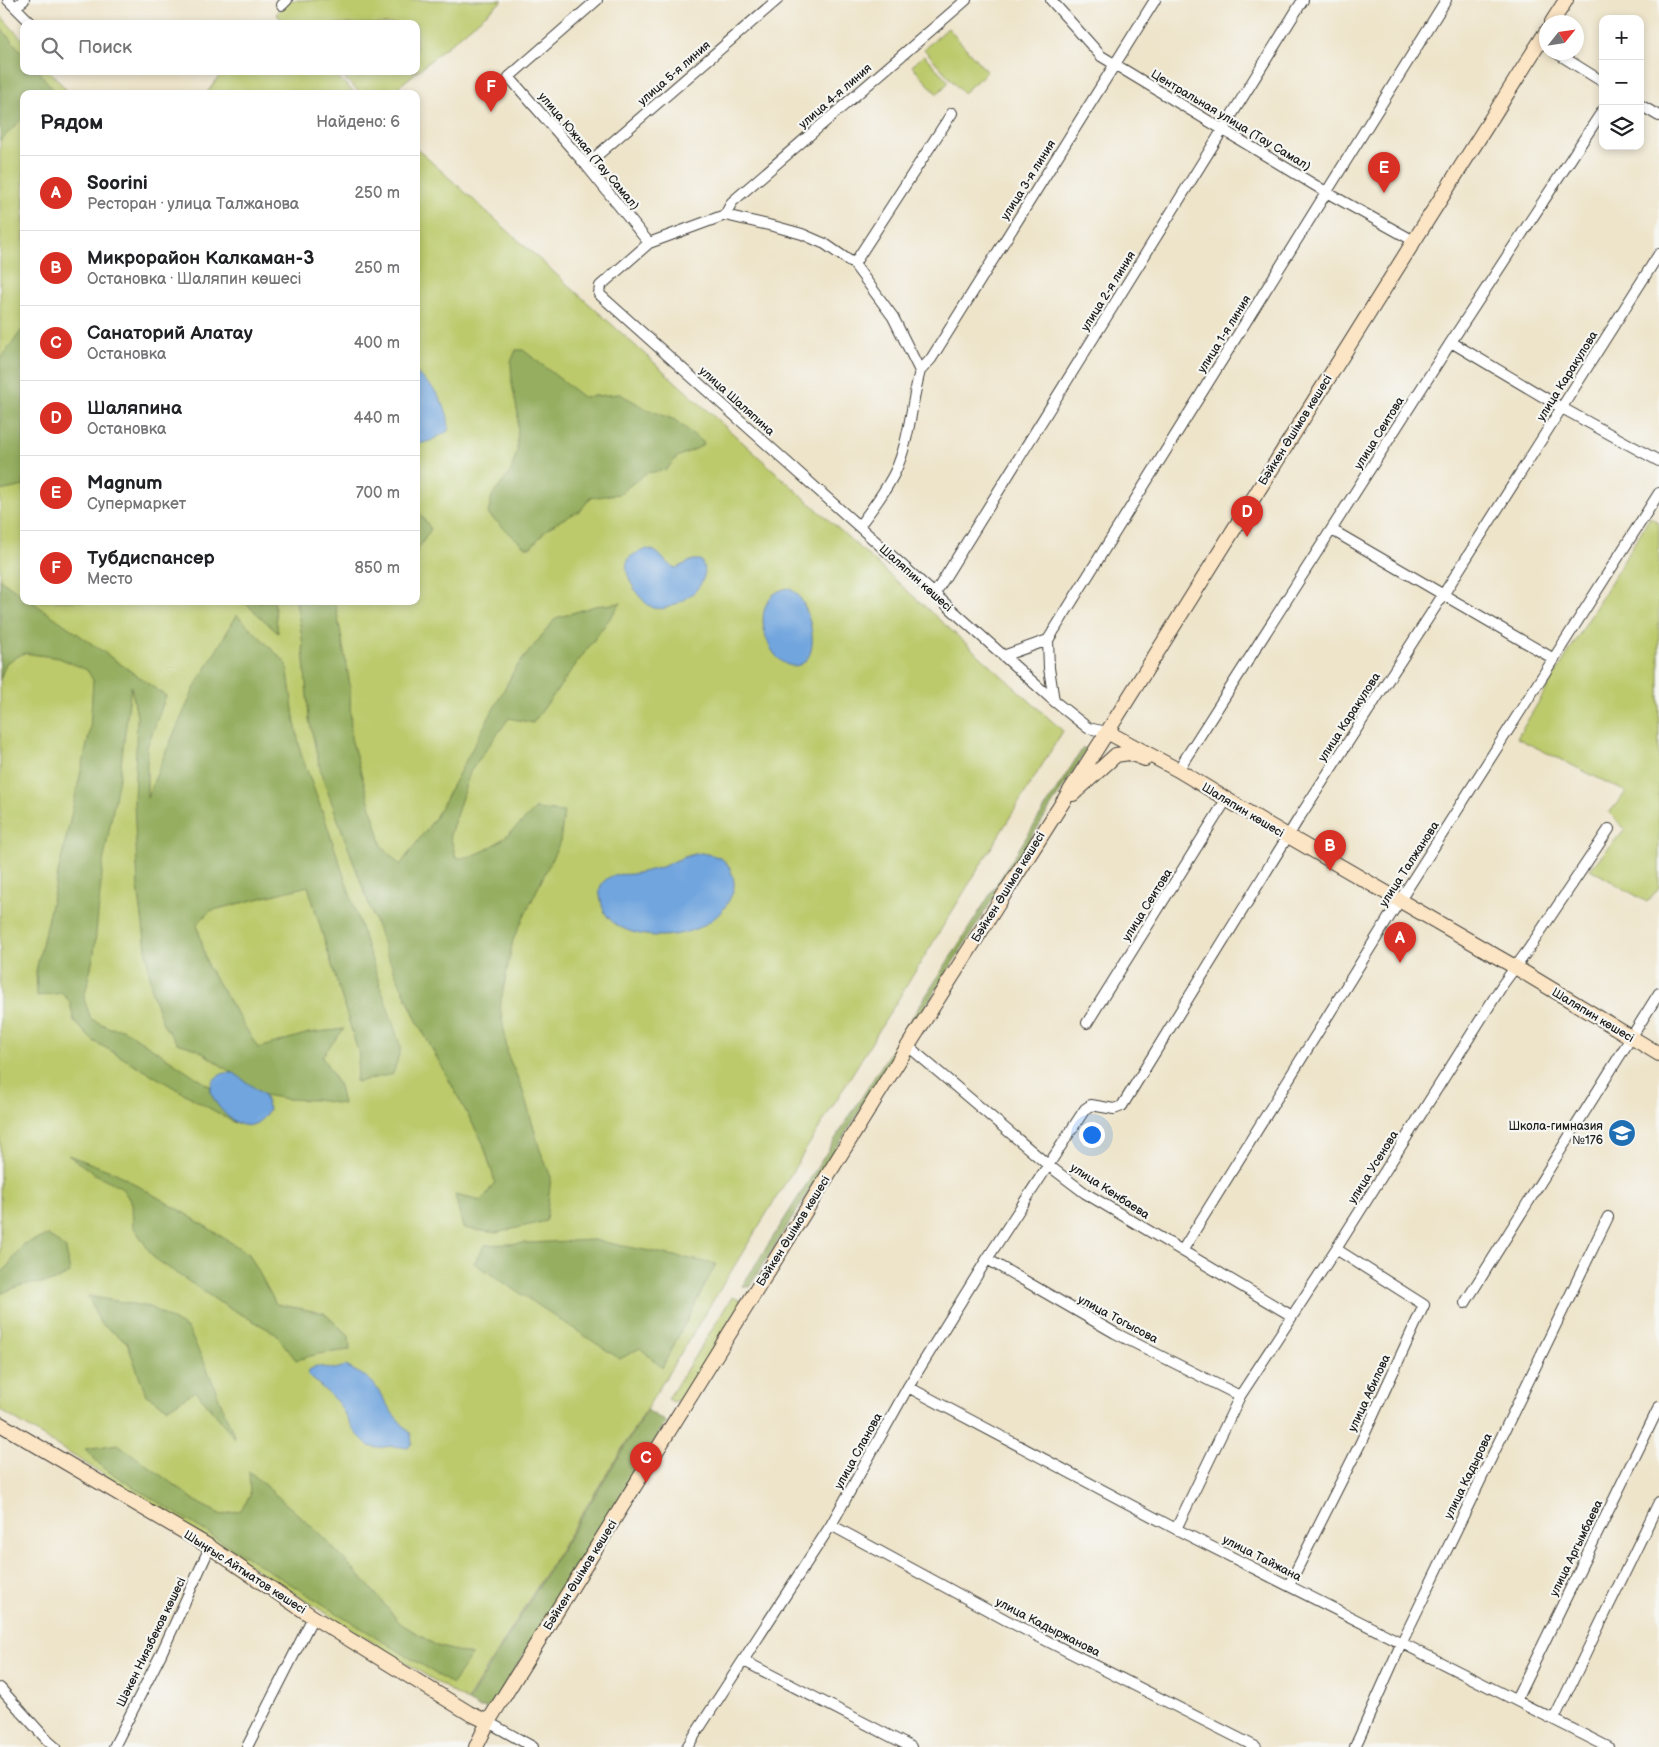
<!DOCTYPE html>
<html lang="ru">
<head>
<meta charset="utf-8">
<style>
	body { margin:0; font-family:"Balsamiq Sans",sans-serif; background:#f2f2f2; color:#202124 }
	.controls { position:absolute; right:15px; top:15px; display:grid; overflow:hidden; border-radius:10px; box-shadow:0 2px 8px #0003 }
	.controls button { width:45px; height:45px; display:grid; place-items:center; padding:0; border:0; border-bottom:1px solid #e0e0e0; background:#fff; color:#202124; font:25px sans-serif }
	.compass { position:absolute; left:1539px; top:15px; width:45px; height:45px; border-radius:50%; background:#fff; box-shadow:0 2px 8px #0003; rotate:60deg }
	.you { position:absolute; left:1091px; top:1134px; width:18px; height:18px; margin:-12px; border:4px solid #fff; border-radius:50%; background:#1a73e8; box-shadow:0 0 0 8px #1a73e833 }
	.badge { display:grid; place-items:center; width:32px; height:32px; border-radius:50%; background:#d93025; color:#fff; font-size:16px; font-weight:700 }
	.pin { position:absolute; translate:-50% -41px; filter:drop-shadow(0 1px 2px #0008) }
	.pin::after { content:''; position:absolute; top:26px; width:18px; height:15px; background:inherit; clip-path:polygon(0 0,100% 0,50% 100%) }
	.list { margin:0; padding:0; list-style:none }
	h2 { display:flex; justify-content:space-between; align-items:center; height:65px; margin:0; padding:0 20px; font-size:21px }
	h2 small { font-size:16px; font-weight:400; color:#757577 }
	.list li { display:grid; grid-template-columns:32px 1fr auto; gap:15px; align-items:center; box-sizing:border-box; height:75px; padding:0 20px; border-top:1px solid #e0e0e0 }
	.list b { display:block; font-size:19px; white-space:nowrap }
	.list p { margin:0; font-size:16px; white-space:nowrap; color:#757577 }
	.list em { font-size:16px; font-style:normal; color:#757577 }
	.icon { flex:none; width:28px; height:28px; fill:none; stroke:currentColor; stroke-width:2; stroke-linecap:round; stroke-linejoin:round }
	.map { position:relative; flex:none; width:1659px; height:1747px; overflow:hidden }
	.search { position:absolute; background:#fff; box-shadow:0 2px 8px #0003; left:20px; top:20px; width:400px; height:55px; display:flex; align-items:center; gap:12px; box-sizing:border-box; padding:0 18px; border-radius:10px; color:#757577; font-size:19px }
	.panel { position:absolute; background:#fff; box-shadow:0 2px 8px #0003; left:20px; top:90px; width:400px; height:515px; border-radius:10px }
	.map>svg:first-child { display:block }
</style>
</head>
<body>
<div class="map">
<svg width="1659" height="1747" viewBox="0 0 1659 1747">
	<rect width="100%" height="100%" fill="#f6f6f2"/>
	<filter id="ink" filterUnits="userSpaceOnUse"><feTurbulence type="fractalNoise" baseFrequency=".02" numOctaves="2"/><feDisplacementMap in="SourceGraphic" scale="10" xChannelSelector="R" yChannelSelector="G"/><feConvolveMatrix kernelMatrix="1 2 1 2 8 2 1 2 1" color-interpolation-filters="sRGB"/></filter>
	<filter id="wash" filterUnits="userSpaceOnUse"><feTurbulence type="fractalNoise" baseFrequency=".0096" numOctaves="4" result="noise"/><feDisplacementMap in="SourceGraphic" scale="20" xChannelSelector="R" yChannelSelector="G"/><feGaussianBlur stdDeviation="1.12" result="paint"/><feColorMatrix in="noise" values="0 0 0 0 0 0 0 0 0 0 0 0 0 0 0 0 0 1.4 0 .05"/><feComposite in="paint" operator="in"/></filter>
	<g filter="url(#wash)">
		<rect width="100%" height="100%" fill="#eee4ca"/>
		<path fill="#bcca6c" stroke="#6c7344" d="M290,0H503L390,94H361L337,71H416V24H287L276,14Z
			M0,15L24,41V71H50L70,94H24V601H416V148L1063,731L467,1701L0,1410Z
			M948,28L987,72L963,93L924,49Z
			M924,55L949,82L937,94L912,66Z
			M223,71H331L356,94H206Z
			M1650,517L1659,523V888L1647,902L1590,869L1625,829L1609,813L1626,792L1517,738Z
			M732,1297L742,1301L682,1399L673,1402L668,1399Z"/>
		<path fill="#95ae60" stroke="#58653e" d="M0,27L24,55V71H38L53,89L48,94H24V117L0,141Z
			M24,327V486L0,491V360Z
			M516,350H523L583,397L620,394L647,409L675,420L704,443L698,448L677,457L666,470L646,473L619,494L590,498L580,511L563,519L547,529L531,547H525L488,514L492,496L510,473L517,452L518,414L512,384L511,362Z
			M416,508L431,529L416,552Z
			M0,579L24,596V601H31L166,696L147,747V798L164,756L194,689L237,615L287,664L294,717L301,754L325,819L401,1048L393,1074L356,1082L359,1055L308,886L210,911L197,924L208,967L258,1048L309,1033L344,1029L322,1056L339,1086L343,1104L316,1100L286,1099L264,1095L197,1049L177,1043L164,1026L152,993L138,887L134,802L137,717L131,686L120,772L103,863L94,954L84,999L91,1019L110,1028L123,1029L211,1087C212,1102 224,1112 235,1123L92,1040L74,1021L70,1002L62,993L37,996L36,971L90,731L93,680L87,670L59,658L24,653L6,663L0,680Z
			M243,601H274L278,633Z
			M296,601H335L350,685L351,738L382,846L400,865L435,818L515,669L556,618L595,606L621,603L533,723L509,718L470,772L450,835L456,858C487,858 514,830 535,809L564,812L560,842L513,940L500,1006L508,1056L522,1088L540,1150L551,1177L546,1221L496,1233L463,1228L455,1195L482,1201L495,1182L483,1143L418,1023L388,957L321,773L309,719L302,637Z
			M1083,748L1087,749L749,1287L742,1286Z
			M68,1155L116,1173L186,1214L249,1254L276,1304L324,1313L349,1336L350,1350L318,1354L296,1360L275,1333L219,1302L154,1258L133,1226L132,1203L121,1187L95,1174Z
			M48,1235L66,1249L70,1273L52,1282L22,1285L0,1294V1272L4,1271L24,1244Z
			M593,1240L716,1264L662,1368L640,1348L620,1359L474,1263L485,1245Z
			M88,1296L150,1307L188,1329L206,1366L235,1438L196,1391L168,1408L146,1395L127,1342L100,1323Z
			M647,1410L666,1422L497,1698L488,1708H479L468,1702Z
			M118,1444L200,1504L222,1515L241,1510L250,1496L249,1471L320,1534L369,1586L400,1623L437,1646L472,1655L452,1684L103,1468L85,1449Z"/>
		<path fill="#71a5de" stroke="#46607d" d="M416,373C433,385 452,409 448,431L430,441L416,445Z
			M647,549C662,550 663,565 676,568L693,560H701L705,571C703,584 697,591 686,598C677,604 665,611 654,608C641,604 621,573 628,560C631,554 640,552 647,549Z
			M789,588C792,590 795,592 798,595C809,609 821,650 803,663C773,683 738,596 789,588Z
			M701,853C718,856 726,857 732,874C735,882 735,888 731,896C720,923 688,936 659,936C641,936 615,930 605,913C602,908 601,901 600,895C598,888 603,880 610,877C616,873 625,875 632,874C642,872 652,870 662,867C675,861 686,855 701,853Z
			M224,1073H234L264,1095L269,1109C255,1135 235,1127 220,1108C215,1102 210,1094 211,1086C212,1079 218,1076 224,1073Z
			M316,1366L335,1369L346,1366L366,1377L374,1384L393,1414L411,1434L412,1443L408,1448L393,1446L376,1448L369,1446L356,1433L338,1403L327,1392L308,1375L309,1370Z"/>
	</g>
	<g filter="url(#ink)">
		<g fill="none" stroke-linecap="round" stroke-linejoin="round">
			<g stroke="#3c3a36" stroke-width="12">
				<path id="minor" d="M8,0L15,7L24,0
					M597,0L509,77L586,165L649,243
					M1051,0L1101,56L1326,192L1414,241
					M282,5L287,0
					M15,7L32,24
					M1555,52L1603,82
					M1640,105L1659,116
					M586,165L777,0
					M725,215L732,202L966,0
					M854,264L952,113
					M1451,342L1562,408L1659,461
					M920,371L931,359L1155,0
					M859,526C872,509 885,492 895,472C910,440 911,404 920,371L893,317L854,264L825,244L802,234L777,227L725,215L649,243L600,286L599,294L1054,701L1088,728L1107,732
					M1332,530L1554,659
					M934,595L1303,0
					M1048,640L1049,668L1054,701
					M1003,656L1048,640L1446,0
					M1178,770L1451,342L1603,110
					M1087,1023L1226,800
					M908,1046L1048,1165L1085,1193L1292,1316
					M1182,1251L1388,919L1659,493
					M987,1259L1115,1333L1240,1396
					M1465,1303L1659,993
					M908,1387L1176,1529L1608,1747
					M831,1525L1006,1620L1256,1747
					M1176,1529L1240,1396L1336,1249L1503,984L1528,950L1609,829
					M1289,1585L1360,1444L1424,1305L1336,1249
					M744,1661L911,1747
					M0,1688L48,1741L55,1747
					M1516,1700L1659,1407
					M1554,1719L1659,1502
					M488,1722L533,1747
					M114,1747L161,1654L210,1547
					M247,1747L313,1617
					M687,1747L831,1525L908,1387L987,1259L1085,1109L1091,1105L1114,1109L1122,1106L1299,818L1443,595L1659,254
					M1355,1747L1402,1642L1608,1217"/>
			</g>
			<g stroke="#3c3a36" stroke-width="16">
				<path id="secondary" d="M1552,22L1566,0
					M1107,732L1178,770L1269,825L1515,967L1659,1054
					M1073,794L1116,755L1129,753L1145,759
					M0,1424L210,1547L313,1617L469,1713L488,1722
					M476,1747L488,1722L908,1046L1118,715L1414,241L1546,32"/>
			</g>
			<use href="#minor" stroke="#fff" stroke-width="10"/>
			<use href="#secondary" stroke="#fce5c4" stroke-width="14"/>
		</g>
	</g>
	<defs>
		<g id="school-disc" transform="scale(1.4375)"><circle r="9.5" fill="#1f6fb2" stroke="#f6f6f2"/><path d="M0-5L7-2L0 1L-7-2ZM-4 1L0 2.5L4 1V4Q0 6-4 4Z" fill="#fff"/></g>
	</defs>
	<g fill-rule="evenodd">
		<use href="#school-disc" x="1622" y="1133"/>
	</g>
	<g text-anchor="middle" stroke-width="4.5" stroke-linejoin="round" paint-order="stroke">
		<g font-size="12" fill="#1c1c1c" stroke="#f6f6f2">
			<text transform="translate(674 73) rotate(-41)" y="4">улица 5-я линия</text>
			<text transform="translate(835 96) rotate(-41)" y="4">улица 4-я линия</text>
			<text transform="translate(1231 120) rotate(31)" y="4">Центральная улица (Тау Самал)</text>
			<text transform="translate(589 151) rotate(50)" y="4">улица Южная (Тау Самал)</text>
			<text transform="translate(1028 180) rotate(-58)" y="4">улица 3-я линия</text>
			<text transform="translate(1108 291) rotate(-58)" y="4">улица 2-я линия</text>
			<text transform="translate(1224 334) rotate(-58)" y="4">улица 1-я линия</text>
			<text transform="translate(1567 376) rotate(-58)" y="4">улица Каракулова</text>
			<text transform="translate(737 401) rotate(42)" y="4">улица Шаляпина</text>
			<text transform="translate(1295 430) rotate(-58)" y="4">Бәйкен Әшімов көшесі</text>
			<text transform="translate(1379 433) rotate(-58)" y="4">улица Сеитова</text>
			<text transform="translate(916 578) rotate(42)" y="4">Шаляпин көшесі</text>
			<text transform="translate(1349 717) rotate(-57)" y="4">улица Каракулова</text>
			<text transform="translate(1243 810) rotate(31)" y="4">Шаляпин көшесі</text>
			<text transform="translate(1409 864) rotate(-57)" y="4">улица Талжанова</text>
			<text transform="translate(1008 887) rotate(-58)" y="4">Бәйкен Әшімов көшесі</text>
			<text transform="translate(1147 905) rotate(-58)" y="4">улица Сеитова</text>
			<text transform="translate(1593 1015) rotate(31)" y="4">Шаляпин көшесі</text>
			<text transform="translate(1373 1167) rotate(-58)" y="4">улица Усенова</text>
			<text transform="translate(1110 1191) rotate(33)" y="4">улица Кенбаева</text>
			<text transform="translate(793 1231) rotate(-58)" y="4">Бәйкен Әшімов көшесі</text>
			<text transform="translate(1118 1319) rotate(28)" y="4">улица Тогысова</text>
			<text transform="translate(1369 1393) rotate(-65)" y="4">улица Абилова</text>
			<text transform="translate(858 1451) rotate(-61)" y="4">улица Сланова</text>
			<text transform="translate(1468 1476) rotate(-64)" y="4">улица Кадырова</text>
			<text transform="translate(1576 1548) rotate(-64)" y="4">улица Аргымбаева</text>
			<text transform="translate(1262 1558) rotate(27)" y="4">улица Тайжана</text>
			<text transform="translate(245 1572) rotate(33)" y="4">Шыңғыс Айтматов көшесі</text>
			<text transform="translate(580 1575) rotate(-58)" y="4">Бәйкен Әшімов көшесі</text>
			<text transform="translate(1048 1627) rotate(27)" y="4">улица Кадыржанова</text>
			<text transform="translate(151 1642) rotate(-64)" y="4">Шәкен Ниязбеков көшесі</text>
		</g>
		<g font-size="12" fill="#1c1c1c" stroke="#f6f6f2" text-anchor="end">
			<text x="1603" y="1130">Школа-гимназия<tspan x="1603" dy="14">№176</tspan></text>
		</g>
	</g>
</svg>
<div class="controls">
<button>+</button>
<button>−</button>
<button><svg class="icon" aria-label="layers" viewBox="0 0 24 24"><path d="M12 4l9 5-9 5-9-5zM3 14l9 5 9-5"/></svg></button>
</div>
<svg class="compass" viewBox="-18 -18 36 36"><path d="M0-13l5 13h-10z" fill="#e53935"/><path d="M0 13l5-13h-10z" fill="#757577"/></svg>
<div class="you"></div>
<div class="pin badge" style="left:1400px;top:963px">A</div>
<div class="pin badge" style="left:1330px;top:871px">B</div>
<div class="pin badge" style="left:646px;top:1483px">C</div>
<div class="pin badge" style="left:1247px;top:537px">D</div>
<div class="pin badge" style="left:1384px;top:193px">E</div>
<div class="pin badge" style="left:491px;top:112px">F</div>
<div class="search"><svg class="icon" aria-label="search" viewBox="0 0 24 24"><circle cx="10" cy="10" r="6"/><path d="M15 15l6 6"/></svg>Поиск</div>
<section class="panel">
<h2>Рядом<small>Найдено: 6</small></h2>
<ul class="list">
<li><span class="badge">A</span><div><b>Soorini</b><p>Ресторан · улица Талжанова</p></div><em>250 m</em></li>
<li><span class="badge">B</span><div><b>Микрорайон Калкаман-3</b><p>Остановка · Шаляпин көшесі</p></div><em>250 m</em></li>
<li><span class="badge">C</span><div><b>Санаторий Алатау</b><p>Остановка</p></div><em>400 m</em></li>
<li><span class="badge">D</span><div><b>Шаляпина</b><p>Остановка</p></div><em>440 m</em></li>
<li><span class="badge">E</span><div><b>Magnum</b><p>Супермаркет</p></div><em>700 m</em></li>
<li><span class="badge">F</span><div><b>Тубдиспансер</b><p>Место</p></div><em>850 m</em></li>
</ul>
</section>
</div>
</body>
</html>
